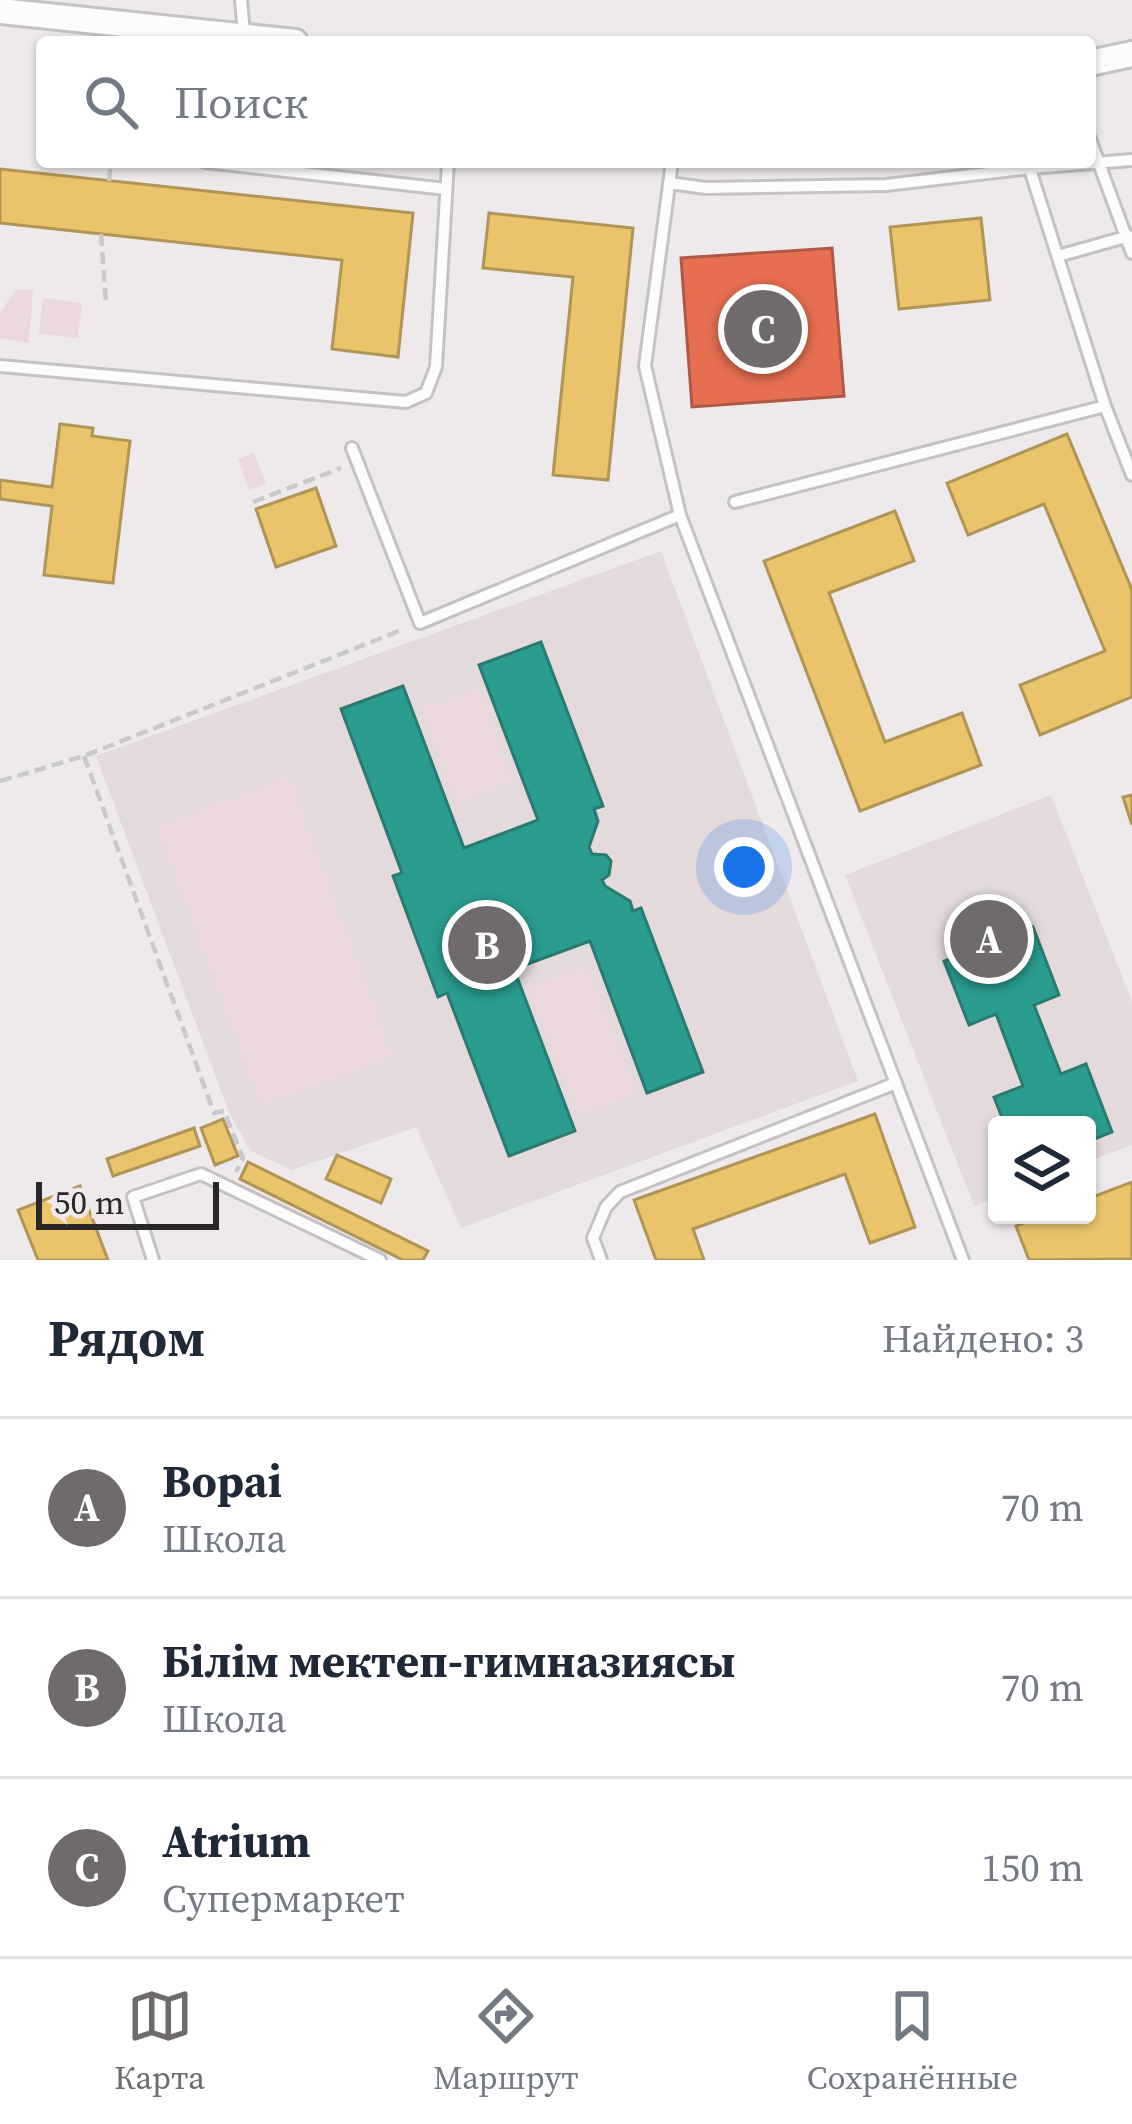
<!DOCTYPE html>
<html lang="ru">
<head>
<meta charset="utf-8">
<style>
	body { margin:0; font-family:"Source Serif 4",serif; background:#f2f2f3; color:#1f2937 }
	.controls { position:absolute; right:36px; bottom:36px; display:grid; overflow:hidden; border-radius:12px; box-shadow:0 3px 9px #0004 }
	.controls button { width:108px; height:108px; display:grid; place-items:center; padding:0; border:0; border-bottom:3px solid #e0e1e3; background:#fff; color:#1f2937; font:60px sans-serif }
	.scale { position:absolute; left:36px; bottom:30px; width:183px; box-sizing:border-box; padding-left:12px; border:6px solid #2a2728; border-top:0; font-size:33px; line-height:42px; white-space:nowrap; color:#2a2728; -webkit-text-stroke:9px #efe9ea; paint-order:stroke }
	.you { position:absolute; left:744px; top:867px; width:42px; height:42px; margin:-30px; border:9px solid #fff; border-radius:50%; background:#1a73e8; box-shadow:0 0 0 18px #1a73e833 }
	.badge { display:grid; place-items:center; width:78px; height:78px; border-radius:50%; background:#6f6b6c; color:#fff; font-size:39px; font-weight:700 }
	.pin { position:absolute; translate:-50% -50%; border:6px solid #fff; box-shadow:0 3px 12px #0006 }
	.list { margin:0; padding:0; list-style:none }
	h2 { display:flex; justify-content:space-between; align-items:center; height:156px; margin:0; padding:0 48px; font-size:51px }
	h2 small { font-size:39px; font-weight:400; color:#747a83 }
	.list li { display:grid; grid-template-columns:78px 1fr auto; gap:36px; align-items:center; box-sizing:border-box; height:180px; padding:0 48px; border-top:3px solid #e0e1e3 }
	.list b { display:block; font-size:45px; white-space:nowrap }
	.list p { margin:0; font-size:39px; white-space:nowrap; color:#747a83 }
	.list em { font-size:39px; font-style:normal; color:#747a83 }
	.icon { flex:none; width:66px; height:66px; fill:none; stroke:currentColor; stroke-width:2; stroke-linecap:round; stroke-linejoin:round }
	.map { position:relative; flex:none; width:1132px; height:1260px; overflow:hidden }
	.search { position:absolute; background:#fff; box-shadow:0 3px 9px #0004; left:36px; right:36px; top:36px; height:132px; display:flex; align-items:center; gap:30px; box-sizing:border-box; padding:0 42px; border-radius:12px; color:#747a83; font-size:45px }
	.sheet { height:696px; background:#fff }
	nav { display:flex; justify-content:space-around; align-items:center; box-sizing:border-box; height:168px; border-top:3px solid #e0e1e3; background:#fff; font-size:33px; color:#747a83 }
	nav a { display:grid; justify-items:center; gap:6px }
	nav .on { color:#6f6b6c }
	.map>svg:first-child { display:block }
</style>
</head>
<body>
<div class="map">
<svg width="1132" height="1260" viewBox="0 0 1132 1260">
	<rect width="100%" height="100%" fill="#eeeaeb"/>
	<path fill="#e4dadc" d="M661,551L858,1081L461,1228L416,1127L292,1170L251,1151L230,1115L96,756Z
		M1051,795L1132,1002V1145L1087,1162V1125H997V1197L974,1206L845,875Z"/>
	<path fill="#ebd8dd" d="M16,290H33L29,343L0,338V312Z
		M43,298L82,303L78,338L39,334Z
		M254,453L266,484L249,490L238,459Z
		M479,689L512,783L457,803L423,708Z
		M289,777L393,1057L261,1105L157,826Z
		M586,966L636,1093L579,1115L529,989Z"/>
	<path fill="#e9c46a" stroke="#b09556" stroke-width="3" d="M0,169L413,213L398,357L332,349L342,260L0,223Z
		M489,213L633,228L608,480L553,475L573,277L483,268Z
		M981,218L990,300L899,309L890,227Z
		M60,424L93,428L92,436L130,441L113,583L44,575L52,506L0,499V480L52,487Z
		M1067,434L1132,590V697L1040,735L1020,685L1105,651L1044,504L968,535L947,483Z
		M316,488L336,546L276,567L256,509Z
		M895,511L914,561L829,593L885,742L962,713L981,765L860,811L764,561Z
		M1132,795V825L1123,797Z
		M875,1114L915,1227L870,1243L845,1174L693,1229L704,1260H656L634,1200Z
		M223,1119L238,1156L215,1165L201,1128Z
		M194,1128L200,1146L113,1176L107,1159Z
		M337,1155L391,1179L381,1203L326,1179Z
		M248,1162L428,1251L423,1260H403L240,1179Z
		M1132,1182V1259L1029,1260L1016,1226L1044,1215H1087V1199Z
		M80,1186L108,1260H38L18,1210Z"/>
	<path fill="#e76f51" stroke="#ae5945" stroke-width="3" d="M832,248L844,396L692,407L681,258Z"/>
	<path fill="#2a9d8f" stroke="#2a7a70" stroke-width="3" d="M541,642L603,806L594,809L598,821L589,847L592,854L606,855L611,861L609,875L602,880L605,886L630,901L633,911L641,908L703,1072L647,1093L590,941L514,969L575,1131L509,1156L447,993L438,997L393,876L402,873L341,709L403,686L464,848L538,820L479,665Z
		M1033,927L1059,995L1034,1005L1061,1074L1086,1064L1112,1132L1087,1142V1125H1005L994,1097L1023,1086L996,1014L969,1025L944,961Z"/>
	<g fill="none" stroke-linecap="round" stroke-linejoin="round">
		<g stroke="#c5c2c2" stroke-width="16">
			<path id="service" d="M241,0L244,33
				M1090,139L1132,253
				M205,162L446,189
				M1028,163L1105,406
				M669,183L706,188L886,185L1030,168L1132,160
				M1058,256L1129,236
				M0,366L406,402L426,393L436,367L448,162
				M352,448L420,623L680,515L645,366L672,162
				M735,502L1105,406L1132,475
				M680,515L963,1260
				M153,1260L133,1197L201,1174L380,1260
				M601,1260L593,1238L606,1207L620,1192L896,1083"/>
		</g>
		<g stroke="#c5c2c2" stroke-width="30">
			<path id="tertiary" d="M0,11L295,42
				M1090,63L1132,54"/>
		</g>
		<path stroke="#c9c9c9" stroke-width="4.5" stroke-dasharray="12 6" stroke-linecap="butt" d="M109,181L111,162
			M101,234L106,302
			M759,322L760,349
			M765,325L767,352
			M253,502L341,468
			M84,756L214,1113L224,1111L243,1158L236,1172
			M0,781L84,756L404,629"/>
		<use href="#service" stroke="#fcfcfc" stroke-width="10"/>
		<use href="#tertiary" stroke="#fcfcfc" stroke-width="24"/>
	</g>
</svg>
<div class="controls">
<button><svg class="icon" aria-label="layers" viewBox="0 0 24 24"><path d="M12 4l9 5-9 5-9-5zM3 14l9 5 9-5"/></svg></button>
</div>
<div class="scale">50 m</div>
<div class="you"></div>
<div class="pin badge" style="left:989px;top:939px">A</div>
<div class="pin badge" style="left:487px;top:945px">B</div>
<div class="pin badge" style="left:763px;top:329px">C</div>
<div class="search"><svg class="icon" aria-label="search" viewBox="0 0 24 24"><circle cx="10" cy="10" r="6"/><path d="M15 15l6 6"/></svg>Поиск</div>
</div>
<section class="sheet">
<h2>Рядом<small>Найдено: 3</small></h2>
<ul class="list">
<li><span class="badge">A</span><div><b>Bopai</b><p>Школа</p></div><em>70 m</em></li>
<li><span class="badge">B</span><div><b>Білім мектеп-гимназиясы</b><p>Школа</p></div><em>70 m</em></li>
<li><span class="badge">C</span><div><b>Atrium</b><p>Супермаркет</p></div><em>150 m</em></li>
</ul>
</section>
<nav>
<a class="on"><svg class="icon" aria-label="map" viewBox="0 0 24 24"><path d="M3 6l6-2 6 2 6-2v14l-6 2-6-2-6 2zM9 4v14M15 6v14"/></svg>Карта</a>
<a><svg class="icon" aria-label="directions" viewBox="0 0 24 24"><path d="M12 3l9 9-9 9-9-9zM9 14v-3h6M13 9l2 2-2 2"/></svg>Маршрут</a>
<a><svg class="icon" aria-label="saved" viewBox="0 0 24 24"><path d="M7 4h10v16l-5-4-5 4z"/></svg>Сохранённые</a>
</nav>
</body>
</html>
